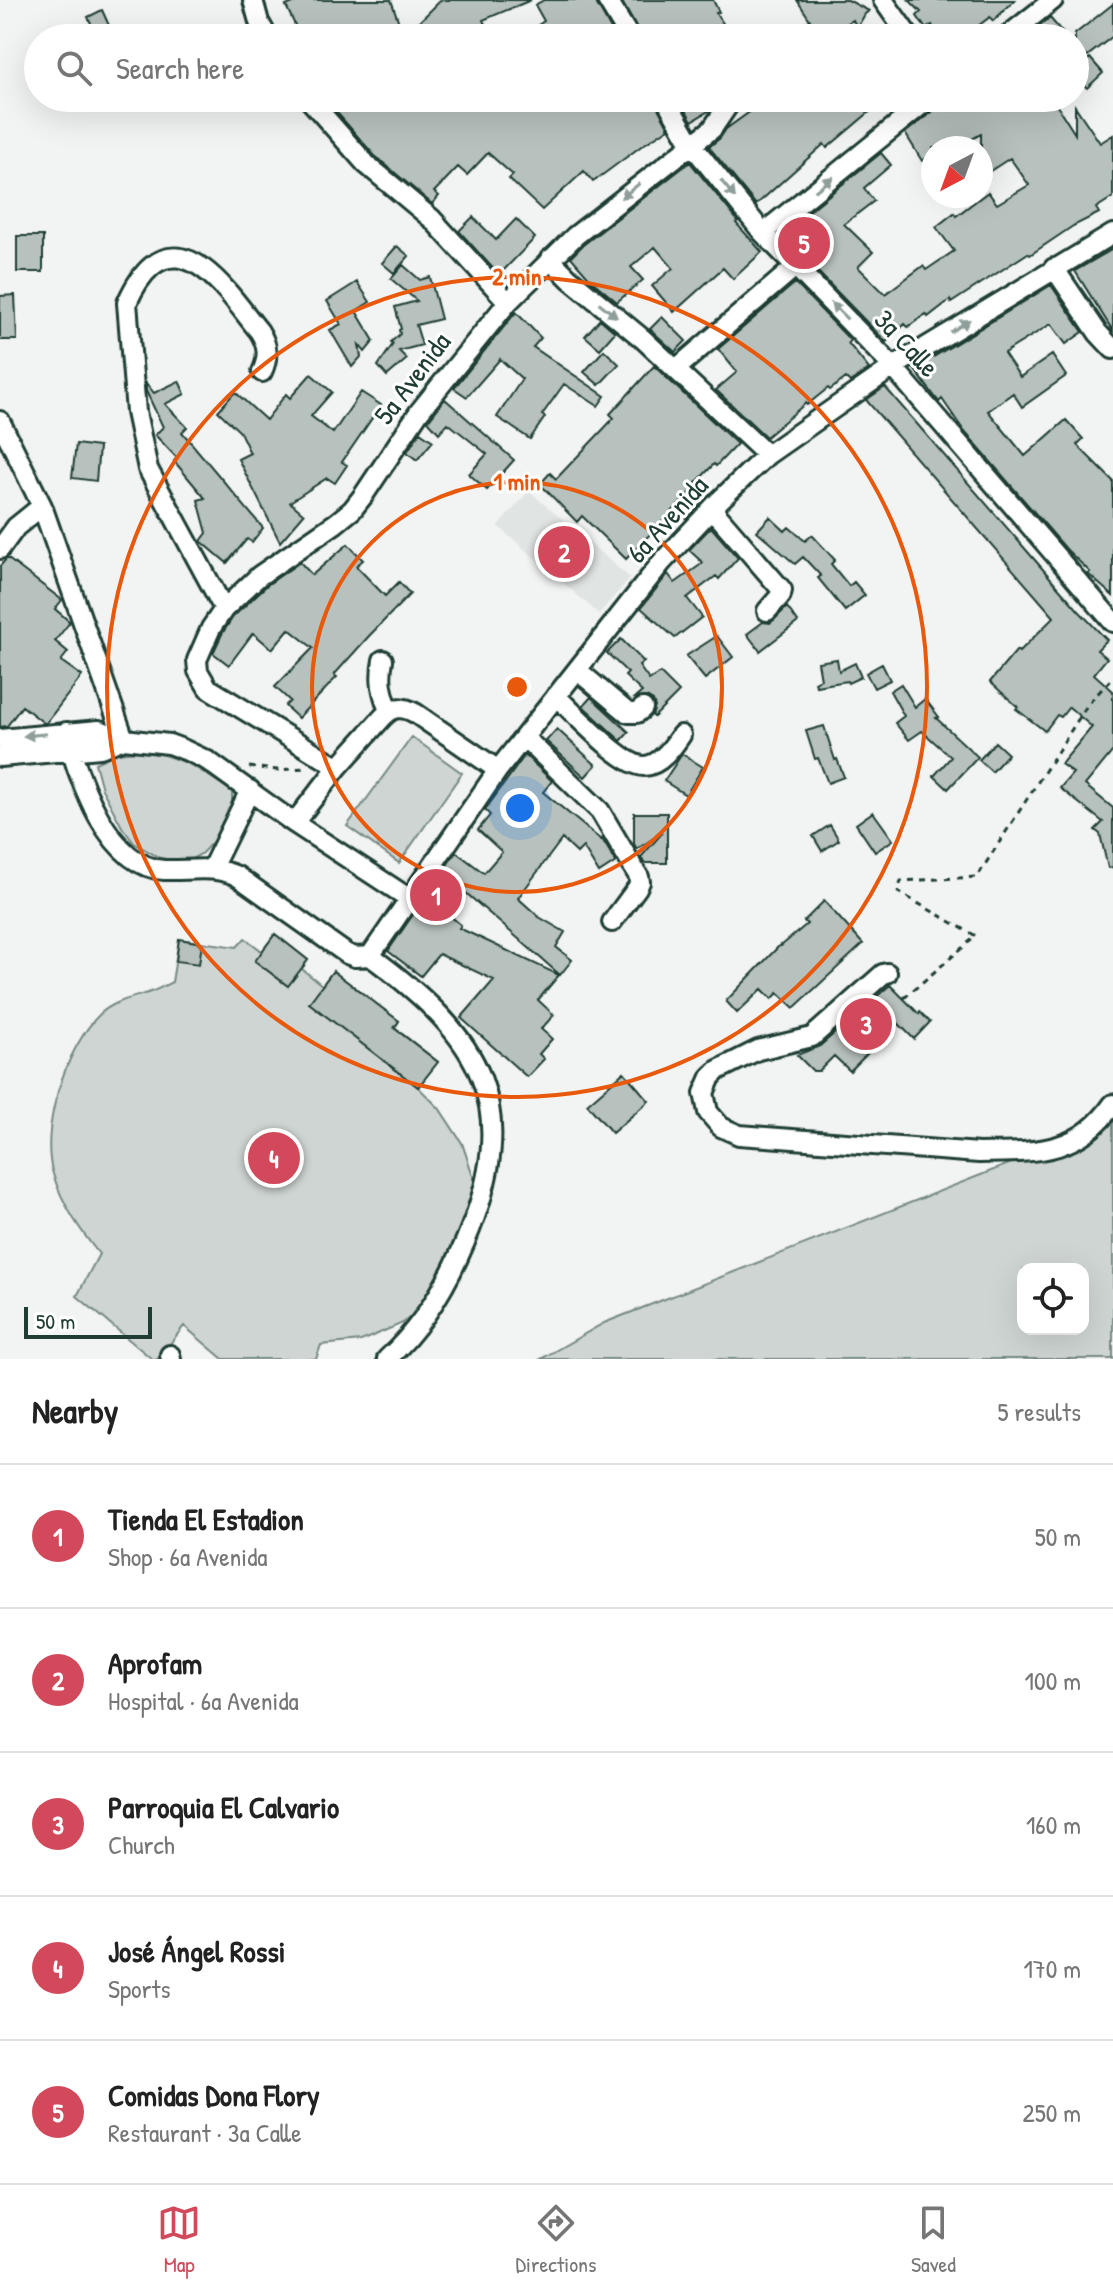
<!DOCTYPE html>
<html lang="en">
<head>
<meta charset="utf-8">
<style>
	body { margin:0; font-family:"Patrick Hand",sans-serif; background:#f6f6f6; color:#222 }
	.controls { position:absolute; right:24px; bottom:24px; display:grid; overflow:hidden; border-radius:16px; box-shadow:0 8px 32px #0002 }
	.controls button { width:72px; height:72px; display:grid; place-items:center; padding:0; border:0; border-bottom:2px solid #e0e0e0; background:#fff; color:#222; font:40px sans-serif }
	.compass { position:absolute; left:921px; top:136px; width:72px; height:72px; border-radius:50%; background:#fff; box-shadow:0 8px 32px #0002; rotate:221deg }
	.scale { position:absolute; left:24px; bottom:20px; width:128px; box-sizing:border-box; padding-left:8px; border:4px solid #1f3d34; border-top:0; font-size:22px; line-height:28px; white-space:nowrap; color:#1f3d34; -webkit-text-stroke:6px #fff; paint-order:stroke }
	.you { position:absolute; left:520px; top:808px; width:28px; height:28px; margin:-20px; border:6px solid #fff; border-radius:50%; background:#1a73e8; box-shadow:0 0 0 12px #1a73e833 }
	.badge { display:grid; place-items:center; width:52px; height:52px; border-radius:50%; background:#d1495b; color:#fff; font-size:26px; font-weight:700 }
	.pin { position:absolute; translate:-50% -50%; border:4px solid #fff; box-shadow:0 2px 8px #0006 }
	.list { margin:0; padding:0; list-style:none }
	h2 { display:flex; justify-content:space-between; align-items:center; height:104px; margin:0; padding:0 32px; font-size:34px }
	h2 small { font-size:26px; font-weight:400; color:#767676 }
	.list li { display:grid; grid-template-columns:52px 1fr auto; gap:24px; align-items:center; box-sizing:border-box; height:144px; padding:0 32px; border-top:2px solid #e0e0e0 }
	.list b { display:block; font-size:30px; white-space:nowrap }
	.list p { margin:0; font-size:26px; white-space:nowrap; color:#767676 }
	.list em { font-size:26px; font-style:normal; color:#767676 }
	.icon { flex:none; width:44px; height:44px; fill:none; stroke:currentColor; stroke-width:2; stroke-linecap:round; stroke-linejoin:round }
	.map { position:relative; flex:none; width:1113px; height:1359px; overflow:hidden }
	.search { position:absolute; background:#fff; box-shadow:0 8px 32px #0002; left:24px; right:24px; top:24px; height:88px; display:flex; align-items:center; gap:20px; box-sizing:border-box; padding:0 28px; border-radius:44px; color:#767676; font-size:30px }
	.sheet { height:824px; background:#fff }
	nav { display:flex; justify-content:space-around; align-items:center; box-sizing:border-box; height:112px; border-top:2px solid #e0e0e0; background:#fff; font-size:22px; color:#767676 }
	nav a { display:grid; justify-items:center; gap:4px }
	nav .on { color:#d1495b }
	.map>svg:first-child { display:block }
</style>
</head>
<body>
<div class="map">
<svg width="1113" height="1359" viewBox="0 0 1113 1359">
	<rect width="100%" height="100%" fill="#f2f3f3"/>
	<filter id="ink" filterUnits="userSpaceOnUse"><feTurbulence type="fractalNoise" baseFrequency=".0125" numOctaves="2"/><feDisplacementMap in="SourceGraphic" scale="16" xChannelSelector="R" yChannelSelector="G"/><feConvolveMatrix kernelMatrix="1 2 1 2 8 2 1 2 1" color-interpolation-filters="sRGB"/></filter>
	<g filter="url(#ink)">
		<path fill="#e0e4e3" d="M529,491L630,578L599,614L498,526Z"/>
		<path fill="#ced5d3" stroke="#768984" stroke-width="2" fill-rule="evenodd" d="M412,737L462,773L399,863L347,826Z
			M149,750L190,764L232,791V811L221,833L201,854L186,862L160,858L134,843L122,827L102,789L95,763L117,753Z
			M275,934L308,960L302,969L322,985L333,971L399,1021L395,1028L438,1062L418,1087L439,1108L462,1143L474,1179L473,1219L434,1297L403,1323L361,1341L321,1345L316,1359H223L184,1326L158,1359H152L77,1296L99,1254C80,1230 62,1204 53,1174C39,1129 66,1047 100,1014C113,1002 128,999 144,994C154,992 163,986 172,982L179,939L237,947L245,938L262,951Z
			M1113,1101V1359H541L604,1323L1075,1138ZM1023,1269H1083V1329H1023Z"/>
		<path fill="#b7c1bd" stroke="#1f3d34" stroke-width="2" d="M300,0H391L404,37L441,0H531L483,20L486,26L458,38H301L286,6Z
			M544,0H595L614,35L609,38H519L544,21L535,5Z
			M621,0H713L719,12L716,13L729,32L721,38H642Z
			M797,0H848L869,11L865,14L857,28L853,20L823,38H780L810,20Z
			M909,0H1015L993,21L990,17L962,38H939L932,25L926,29L917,16L921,12Z
			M1113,4V36L1081,61L1075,53V34Z
			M102,10L111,30L97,36L88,17Z
			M1050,18L1067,38H1024Z
			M1090,58L1103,73L1087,88L1075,77V70Z
			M324,98H653L669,128L640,147L593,182L584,171L542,210L509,179L513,175L488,153L467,175L458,167L434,192L439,196L432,204L374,155Z
			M679,98H718L710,110L692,121Z
			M769,98H780L785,104L791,98H886L827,148L824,144L756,205L709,147L720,138L726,129Z
			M942,98H1052L1075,134V106L1100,143L1113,135V197L1096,208L1099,213L1073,226L1030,255L1028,253L951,303L950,300L928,317L926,314L908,327L905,324L886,342L781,234L881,153L891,165L864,188L874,201L844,224L873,252L858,267L885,294L923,266L926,270L954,251L936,227L954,213L956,216L988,192L997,204L1029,185L1010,158L981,177V134L956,148H933V155L922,161L905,133L938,107Z
			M690,162L738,221L736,223L762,252L733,279L723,268L674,312L652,286L673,268L655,247L631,267L643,280L617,302L592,281L571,257L583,245Z
			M473,217L496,240L516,219L535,238L499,275L459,231Z
			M17,236H43V272H17Z
			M397,246L409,256L394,273L382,263Z
			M1113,249V331L1075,271Z
			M403,265L420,280L430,277L441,319L416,325L422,345L399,351L407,359L387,376L378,366L393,344L391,342L400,334L399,330L401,329L395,307L417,301L391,279Z
			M357,282L370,302L356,311L374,341L365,352L359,345L361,357L352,367L330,330L341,324L327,301Z
			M795,283L850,340L848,343L869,369L850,382L846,378L830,390L828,388L807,405L806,403L766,437L716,390L737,372L718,349Z
			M1051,285L1083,332L1066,344L1051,324L1004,353L1020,377L1052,355L1066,376L1022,407L1013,393L988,411L1025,456L1066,420L1083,439L1077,445L1113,481V596L1088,574L1090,572L1067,550L964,431L942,399L939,402L914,369Z
			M15,295L17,340H0V296Z
			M516,312L541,338L533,347L605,396L598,406L564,384L542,415L545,417L530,439L497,417L522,379L500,359L467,397L454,388Z
			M662,317L686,341L675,352L650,329Z
			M600,319L615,332L600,349L585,336Z
			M604,350L619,364L599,385L584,372Z
			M654,366L737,444L716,466L714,464L695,484L697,486L626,559L582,516L577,522L540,484L550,473L556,479L614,418L610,414Z
			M311,374L332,392L311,416L333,433L361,392L381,405L342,462L347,465L335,483L327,478L290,502L304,514L280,542L238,459L250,453L240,432L218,411L235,392L266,420L286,394L290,398Z
			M179,381L185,394L165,404L187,427L182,432L263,528L252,542L247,539L227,563L201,541L207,533L198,500L205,498L174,461L177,458L155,435L163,427L146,391V383L154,393Z
			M885,387L1079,611L1107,640L1097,650L1107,658L1094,674L1113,691V751L1085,785L1113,808V867L1108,868L1100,834L1095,830L1103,822L1060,788L1073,773L1061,764L1092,727L1069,707L1061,717L1057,715L1045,731L1016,709L1018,707L990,682L1017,650L1019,652L1054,617L866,400Z
			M445,399L514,460L487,490L469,474L487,454L448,423L439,433L428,421Z
			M420,432L433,441L417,460L407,452Z
			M76,444L99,447L96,481L72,478Z
			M770,517L785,531L789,527L805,541L812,535L835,560L831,564L849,586L854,582L865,595L845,611L818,578L821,576L803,557L795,564L757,531Z
			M711,527L738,558L719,579L716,576L687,598L702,617L675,638L641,608L668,574L675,583L703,563L689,550Z
			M348,544L363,560L356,566L385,596L399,582L410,594L369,636L334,675L337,677L298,718L285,706L290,701L275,687L313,648L289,629L272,649L253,633L229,665L213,653L222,634L233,617L267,585L300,562L312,575Z
			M7,558L62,600L55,609L70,622L55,641L68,652L61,661L82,676L46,723H44L22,706L7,726L0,727V566Z
			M787,607L798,622L760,651L747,634L763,622L770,623L775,619Z
			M717,636L733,657L705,679L686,656Z
			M621,639L644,662L639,666L649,680L660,673L679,692L654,717L652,715L655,707L653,701L646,697L635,698L642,692L625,676L628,673L607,653Z
			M837,659L839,671L855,663L861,677L848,683L847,681L816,686L815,682L821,679L818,662Z
			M882,664L890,680L874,688L866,673Z
			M901,684L915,707L925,699L939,717L936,718L978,757L948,789L934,776L951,757L922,731L909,740L895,723L904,716L890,691Z
			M591,697L629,732L621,741L583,706Z
			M824,726L835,760L837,759L844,777L828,783L818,758L815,759L806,731Z
			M557,729L596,765L585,777L546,741Z
			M995,742L1008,754L992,772L979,760Z
			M682,754L703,767L686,795L664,781Z
			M525,755L552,781L543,792L601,840L602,839L616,862L599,873L583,847L577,853L562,839L518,898L539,917L565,932L556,947L572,960L560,975L466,893L449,915L461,925L459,928L559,975L538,1000L554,1015L541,1029L552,1039L539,1054L544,1059L527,1077L461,1018L494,980L439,954L421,976L388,951L456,852L484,873L502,852L478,830L490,815L485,810Z
			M873,812L893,840L875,852L856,824Z
			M634,813H667V863H644L641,857L662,833L637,849L634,844Z
			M830,825L839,840L822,851L813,836Z
			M824,901L863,944L794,1008L778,993L772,999L762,989L737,1013L726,1001L780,945L781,946L807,924L804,921Z
			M275,934L308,960L288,986L255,961Z
			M179,939L202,943L199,964L176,961Z
			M333,971L399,1021L394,1028L438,1062L418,1087L309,1003Z
			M890,985L919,1014L920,1012L930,1022L914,1039L898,1023L850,1071L834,1056L819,1071H813L797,1055L820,1046Z
			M624,1072L649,1101L612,1133L587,1104Z"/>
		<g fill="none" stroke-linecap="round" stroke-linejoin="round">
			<g stroke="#1f3d34" stroke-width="24">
				<path id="minor" d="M253,0L259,22L268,38
					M607,0L630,38
					M883,0L910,38
					M1005,38L1053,0
					M308,98L366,164L432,219L508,302
					M665,98L692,145L763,233L893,367L1113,622
					M763,233L930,98
					M550,259L570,279L643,339L767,455
					M1054,268L1098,333L1113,349
					M676,369L795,267
					M0,421L42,506L124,739
					M712,509L782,590L781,595L767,611
					M0,549L16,527L42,506
					M224,609L148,469L136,412L127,303C133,289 140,276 152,266C193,233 236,304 259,331C268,345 269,357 262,372
					M383,660C379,680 382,692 389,711
					M577,670L628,713H637L643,708
					M556,696C573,712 622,766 644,766C660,766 673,747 681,735
					M66,732C78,777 108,867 164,870C190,871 213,865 237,876L347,954L355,957L370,956C483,1038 523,1107 465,1242C447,1285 422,1327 387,1359
					M524,737L600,811L639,877L640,882L637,888L612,922
					M0,739L99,730L124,739L169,744L185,750L208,761L294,823L410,899
					M0,757L100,748L124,739
					M338,767L208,688L198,671L197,660L211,628L224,609L259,576L336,523L352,510L363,496L419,412L508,302L575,236L712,129L733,98
					M294,823L338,767L382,718C392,707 401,705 415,713L498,770
					M212,868L250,790
					M370,956L498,770L662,562L719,501L767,455L893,367L1113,234
					M887,973L883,974L812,1037L758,1050L718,1070L711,1077L704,1093L708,1112L721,1127L739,1135L979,1153C1034,1152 1078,1155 1113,1104
					M170,1355L171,1359"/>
			</g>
			<path stroke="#1f3d34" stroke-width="3" stroke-dasharray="6 6" stroke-linecap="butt" d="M249,767L277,770L305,768
				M904,998L976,936L898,892L901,881L977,877L1088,704L1113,677"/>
			<use href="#minor" stroke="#fff" stroke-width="18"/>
		</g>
		<defs><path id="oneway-solid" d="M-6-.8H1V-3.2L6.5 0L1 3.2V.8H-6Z" transform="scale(2)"/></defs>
		<g fill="#8f9e9a">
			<use href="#oneway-solid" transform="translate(824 184) rotate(-39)"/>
			<use href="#oneway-solid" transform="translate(728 189) rotate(51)"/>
			<use href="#oneway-solid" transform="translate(630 191) rotate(142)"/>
			<use href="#oneway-solid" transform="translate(608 310) rotate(39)"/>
			<use href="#oneway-solid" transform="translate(839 311) rotate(-135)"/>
			<use href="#oneway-solid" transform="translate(960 326) rotate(-32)"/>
			<use href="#oneway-solid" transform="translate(35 735) rotate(174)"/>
		</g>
	</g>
	<g fill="none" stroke="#e8590c" stroke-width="4">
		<circle cx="517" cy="687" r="205"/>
		<circle cx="517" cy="687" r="410"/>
	</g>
	<g text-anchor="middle" stroke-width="6" stroke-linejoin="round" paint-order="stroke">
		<g font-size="28" fill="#1f3d34" stroke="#fff">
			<text transform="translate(907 343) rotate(47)" y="10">3a Calle</text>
			<text transform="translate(412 378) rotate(-53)" y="10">5a Avenida</text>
			<text transform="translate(667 519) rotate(-48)" y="10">6a Avenida</text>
		</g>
	</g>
	<circle cx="517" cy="687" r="12" fill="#e8590c" stroke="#fff" stroke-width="4"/>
	<g font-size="24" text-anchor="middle" font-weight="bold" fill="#e8590c" stroke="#fff" stroke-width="6" stroke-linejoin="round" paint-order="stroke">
		<text x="517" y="285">2 min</text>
		<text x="517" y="490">1 min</text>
	</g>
</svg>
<div class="controls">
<button><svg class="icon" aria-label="locate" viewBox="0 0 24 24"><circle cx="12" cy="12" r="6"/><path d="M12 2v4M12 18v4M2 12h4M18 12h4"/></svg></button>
</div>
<svg class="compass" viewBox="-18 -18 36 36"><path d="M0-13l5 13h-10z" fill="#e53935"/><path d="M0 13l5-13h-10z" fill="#767676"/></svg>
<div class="scale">50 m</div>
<div class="you"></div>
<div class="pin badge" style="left:436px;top:895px">1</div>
<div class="pin badge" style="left:564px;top:552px">2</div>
<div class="pin badge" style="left:866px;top:1024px">3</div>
<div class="pin badge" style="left:274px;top:1158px">4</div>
<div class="pin badge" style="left:804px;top:243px">5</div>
<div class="search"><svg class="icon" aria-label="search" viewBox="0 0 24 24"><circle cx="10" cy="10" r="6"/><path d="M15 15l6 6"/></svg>Search here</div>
</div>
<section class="sheet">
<h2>Nearby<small>5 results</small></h2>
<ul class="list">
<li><span class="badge">1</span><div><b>Tienda El Estadion</b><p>Shop · 6a Avenida</p></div><em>50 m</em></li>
<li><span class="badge">2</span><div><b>Aprofam</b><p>Hospital · 6a Avenida</p></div><em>100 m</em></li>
<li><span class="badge">3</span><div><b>Parroquia El Calvario</b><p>Church</p></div><em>160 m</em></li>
<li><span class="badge">4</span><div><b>José Ángel Rossi</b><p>Sports</p></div><em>170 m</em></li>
<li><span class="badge">5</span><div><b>Comidas Dona Flory</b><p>Restaurant · 3a Calle</p></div><em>250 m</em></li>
</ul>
</section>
<nav>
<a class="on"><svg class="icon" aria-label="map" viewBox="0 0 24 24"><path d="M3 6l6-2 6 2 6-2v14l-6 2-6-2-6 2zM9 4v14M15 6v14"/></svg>Map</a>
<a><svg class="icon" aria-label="directions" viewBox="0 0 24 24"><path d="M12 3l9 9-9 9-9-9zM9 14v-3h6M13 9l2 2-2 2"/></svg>Directions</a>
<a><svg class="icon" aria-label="saved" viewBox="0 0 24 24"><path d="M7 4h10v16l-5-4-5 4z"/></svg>Saved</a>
</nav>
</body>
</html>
